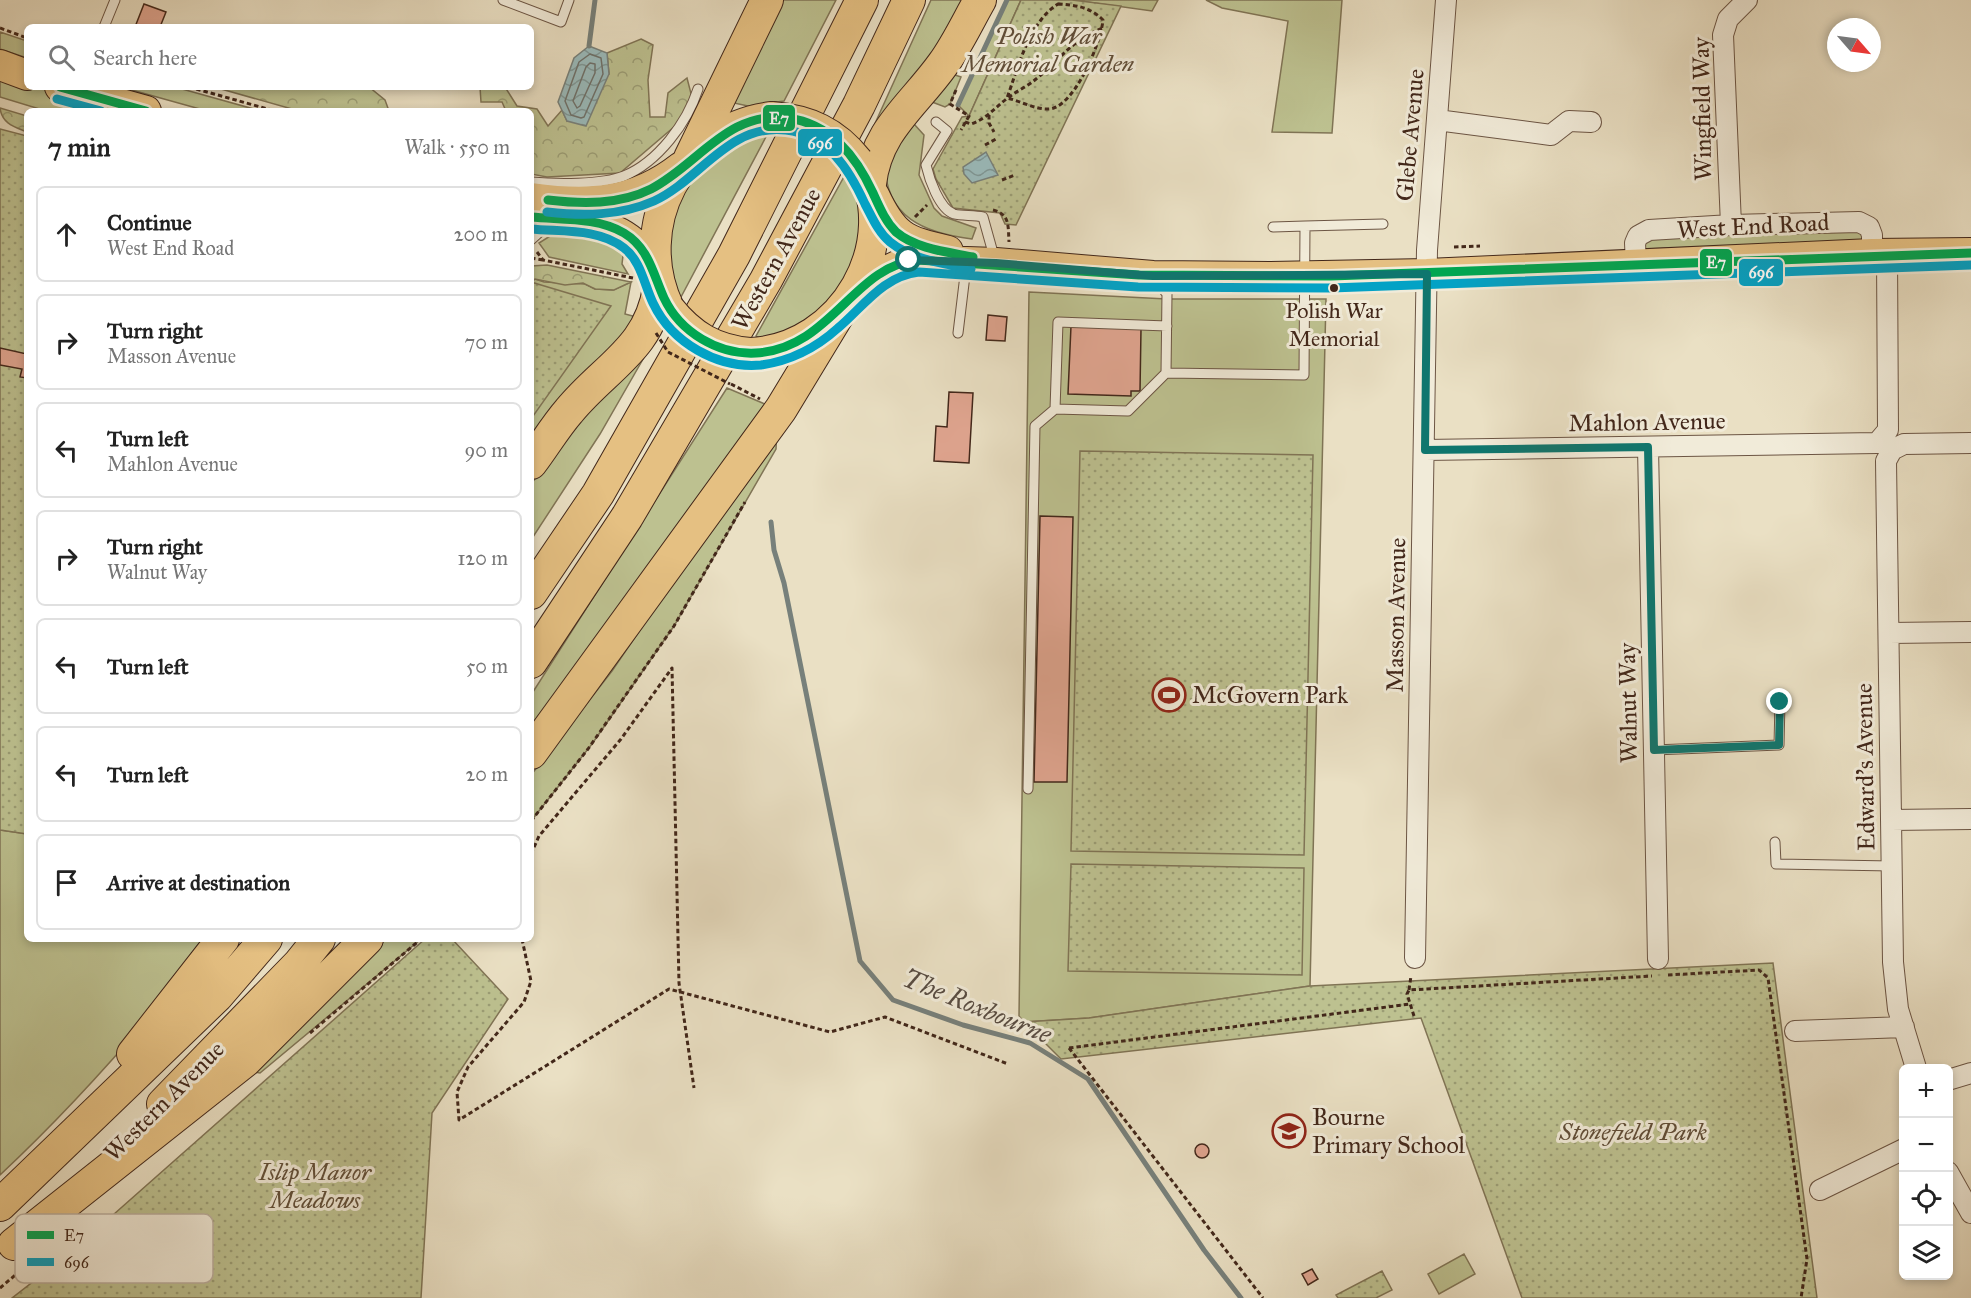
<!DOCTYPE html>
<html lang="en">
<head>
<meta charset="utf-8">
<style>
	body { margin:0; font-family:"IM FELL Great Primer",serif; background:#f6f6f6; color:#222 }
	.controls { position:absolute; right:18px; bottom:18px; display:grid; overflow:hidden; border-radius:9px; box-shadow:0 3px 9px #0003 }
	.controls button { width:54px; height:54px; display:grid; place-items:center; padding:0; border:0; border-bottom:2px solid #e0e0e0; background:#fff; color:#222; font:30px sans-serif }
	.compass { position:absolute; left:1827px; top:18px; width:54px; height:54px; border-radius:50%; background:#fff; box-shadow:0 3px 9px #0003; rotate:118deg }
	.stop { position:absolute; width:18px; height:18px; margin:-14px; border:4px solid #0f766e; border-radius:50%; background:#fff }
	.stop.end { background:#0f766e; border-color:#fff; box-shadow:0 2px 6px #0008 }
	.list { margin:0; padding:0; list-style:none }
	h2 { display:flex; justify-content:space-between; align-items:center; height:78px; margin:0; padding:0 24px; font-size:26px }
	h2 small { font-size:20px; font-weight:400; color:#767676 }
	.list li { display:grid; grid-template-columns:39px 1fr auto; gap:18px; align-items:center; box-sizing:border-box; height:96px; margin:0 12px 12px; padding:0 12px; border:2px solid #e0e0e0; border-radius:9px }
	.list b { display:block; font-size:22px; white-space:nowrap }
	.list p { margin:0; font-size:20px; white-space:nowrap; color:#767676 }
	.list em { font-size:20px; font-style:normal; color:#767676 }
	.icon { flex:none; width:33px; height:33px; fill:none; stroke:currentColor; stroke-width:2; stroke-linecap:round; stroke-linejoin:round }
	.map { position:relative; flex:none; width:1971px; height:1298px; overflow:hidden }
	.search { position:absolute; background:#fff; box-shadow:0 3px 9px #0003; left:24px; top:24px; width:510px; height:66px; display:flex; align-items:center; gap:15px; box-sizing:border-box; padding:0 21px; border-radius:9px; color:#767676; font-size:22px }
	.panel { position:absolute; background:#fff; box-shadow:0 3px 9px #0003; left:24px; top:108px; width:510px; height:834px; border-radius:9px }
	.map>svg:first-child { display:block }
</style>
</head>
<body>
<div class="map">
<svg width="1971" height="1298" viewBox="0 0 1971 1298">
	<defs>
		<pattern id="forest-crowns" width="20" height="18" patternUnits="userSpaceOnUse" patternTransform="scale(1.5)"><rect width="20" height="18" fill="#bdc190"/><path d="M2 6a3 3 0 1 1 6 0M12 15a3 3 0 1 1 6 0" fill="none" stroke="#9b9d75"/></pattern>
		<pattern id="park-dots" width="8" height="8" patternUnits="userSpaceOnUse" patternTransform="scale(1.5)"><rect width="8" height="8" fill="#bdc190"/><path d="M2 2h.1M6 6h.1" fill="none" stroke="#9b9d75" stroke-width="1.8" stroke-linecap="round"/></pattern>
		<pattern id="water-waves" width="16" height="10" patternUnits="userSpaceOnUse" patternTransform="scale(1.5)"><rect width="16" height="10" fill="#9abbbc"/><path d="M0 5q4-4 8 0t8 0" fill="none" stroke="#7f9898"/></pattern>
	</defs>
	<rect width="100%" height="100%" fill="#eae0c4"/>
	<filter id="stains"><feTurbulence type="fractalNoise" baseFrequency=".00333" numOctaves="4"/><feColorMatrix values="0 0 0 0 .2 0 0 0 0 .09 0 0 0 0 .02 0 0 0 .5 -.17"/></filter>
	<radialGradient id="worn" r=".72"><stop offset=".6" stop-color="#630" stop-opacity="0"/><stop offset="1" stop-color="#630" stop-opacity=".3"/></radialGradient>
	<path fill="#bdc190" stroke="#807455" stroke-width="1.5" d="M777,0H836L784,101L748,106L734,103Z
		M931,0H966L909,89L872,130Z
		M1007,0H1021L969,116L958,105Z
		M1073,0H1158L1152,11Z
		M1206,0H1342L1332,133L1272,132L1288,21L1222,8Z
		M0,32L27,41V58L0,49Z
		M949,73L961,77L950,104L945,107L932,102L914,124L924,135L919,175L934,208L942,216L976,228L972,239C925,233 885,218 885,163Z
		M0,75L27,87H39L118,111H46L0,97Z
		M121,87H175L261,111H207Z
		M768,133L681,297L673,292C672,271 667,247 670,226C673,196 713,149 741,137C749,134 760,134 768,133Z
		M845,175L858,196L861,242L833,308L765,341L756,336Z
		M1855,229L1865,234L1863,241L1645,249L1644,241L1648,238Z
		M574,230L624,247L622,264L628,274L549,257L539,243L558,231Z
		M535,279L544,282L585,284L595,289L613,290L631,282L625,314L640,318L531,447V282Z
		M1029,292L1167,299H1326L1310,986L1089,1018L1024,1022L1019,1016Z
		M650,347L600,434L531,540V484L605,388Z
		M727,388L772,407L531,739V695Z
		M777,429L776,449L674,626L592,744L531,821V775L612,671Z
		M0,830L27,834V939H213C147,1023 78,1102 0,1175Z
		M386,939H421L260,1073L248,1071Z
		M1464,1254L1475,1274L1439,1294L1428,1274Z"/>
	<path fill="url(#forest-crowns)" stroke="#807455" stroke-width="1.5" d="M641,39L653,45L648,80L650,117H665L668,93L687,78L695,109L620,173L547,177L531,174V111H506L502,102H481L480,87H505L517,106L537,109L548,126L562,110L567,121L609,74L607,53Z
		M214,87H369L385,100L389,111H299Z
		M0,108L27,116V132C15,127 2,124 0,108Z
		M547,265L631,282L614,290L595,289L583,283L565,285L535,279L531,282V266Z"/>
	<path fill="url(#park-dots)" stroke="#807455" stroke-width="1.5" d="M1021,0H1072L1121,6L1016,225L1005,224L1000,213L953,208L936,179L933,169L962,117L969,116Z
		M0,129L27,136V834L0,830Z
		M531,282L611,306L531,419Z
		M1080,451L1313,455L1304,855L1071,851Z
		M1071,864L1304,868L1302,975L1068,971Z
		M425,939H452L508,999L432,1113L421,1298H12L70,1253Z
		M1773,963L1817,1298H1522L1421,1018L1061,1059L1024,1022L1089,1018L1310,986Z
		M1382,1271L1392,1290L1376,1298H1338L1336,1295Z"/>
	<path fill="url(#water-waves)" stroke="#77807b" stroke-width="1.5" d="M589,46L607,53L609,74L586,126L567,121L558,102L574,58Z
		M986,152L998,175L972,183L964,174L963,167Z"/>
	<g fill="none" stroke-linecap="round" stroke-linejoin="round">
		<path stroke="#6e716b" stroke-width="1.5" d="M590,54L601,58L603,74L584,117L581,118L571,115L565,101L579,62Z
			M590,63L595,64V73L580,106L577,108L573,101L586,67Z"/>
		<path stroke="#77807b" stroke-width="5" d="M589,46L595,0
			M958,105L1007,0
			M771,522L774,550L784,583L860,961L893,1000L963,1025L1030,1043L1088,1079L1204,1250L1241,1298"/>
	</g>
	<path fill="#e0a590" stroke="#42271a" stroke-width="1.5" d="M144,4L166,12L160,27H135Z
		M988,315L1007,317L1005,341L986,340Z
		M1071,326L1141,329L1140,391H1131V396L1068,394Z
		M0,348L27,354V378L20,377L22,369L0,365Z
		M949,392L973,393L969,463L934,461L936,426L947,427Z
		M1040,516L1073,517L1067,782H1034Z
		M1195 1151a7 7 0 1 1 14 0a7 7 0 1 1-14 0Z
		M1312,1269L1318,1279L1308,1285L1302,1274Z"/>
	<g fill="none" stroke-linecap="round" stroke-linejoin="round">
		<g stroke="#6c5544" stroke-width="11">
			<path id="service" d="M503,0L561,22L569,0
				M104,27L115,0
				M936,122L947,131L926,165C929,178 939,209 954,214C962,216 974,215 983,217L995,260
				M531,182C555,184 602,185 624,176C658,162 687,123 698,89
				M1273,227L1305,226
				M531,240L552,221
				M1158,283L1167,294L1166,373L1304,375L1305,226L1383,224
				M958,333L966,267
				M1166,373L1128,411L1055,409L1058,322L1167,326
				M1654,750L1779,745L1780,702
				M1028,789L1035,426L1055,409
				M1775,842L1776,864L1892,866"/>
		</g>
		<g stroke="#6c5544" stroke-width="22">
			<path id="minor" d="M1437,120L1551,135L1569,121L1591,122
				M1731,225L1723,35L1728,19L1747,0
				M1636,265L1635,243L1638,236L1649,230L1731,225L1859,222L1869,227L1872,235V254
				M1648,447L1658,959
				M1425,450L1877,443L1888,430L1887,254
				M1889,633L1971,632
				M1891,820L1971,819
				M1415,958L1427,250L1446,0
				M1795,1031L1904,1027
				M1916,1068L1898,1009L1893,962L1886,461L1892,450L1904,444L1971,443
				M1948,1080L1971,1073
				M1948,1172L1971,1213
				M1820,1190L1904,1149"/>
		</g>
		<g stroke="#42271a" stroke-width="32">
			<path id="primary" d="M0,65L27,75
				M60,87L146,111
				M874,195C893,236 904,241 948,251
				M531,198C588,206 634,204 681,167
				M557,220C602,224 630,227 655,269
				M851,297L877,276L909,260L996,263L1153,276L1270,277L1427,274L1872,254L1971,253
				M669,308C630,226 680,128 772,117
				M750,353C843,349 905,242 858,161"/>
		</g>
		<g stroke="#42271a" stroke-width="34">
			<path id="trunk" d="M690,158L767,0
				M870,184C876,130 913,106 943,64C957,45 968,21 980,0
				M531,463C544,446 555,427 569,411C605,367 650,349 659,288
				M531,593L598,494L734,255L862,0
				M531,662L627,517L766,280L859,105L909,0
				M531,753L781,409L841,310
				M133,1054L223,939
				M163,1104L299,964L319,939
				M0,1205L217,996L266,939
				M14,1244L245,1061L367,939"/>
		</g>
		<path stroke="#42271a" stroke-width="3" stroke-dasharray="4.5 3" stroke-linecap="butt" d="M1058,4C1076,5 1090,7 1103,20C1101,43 1073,111 1047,109C1034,109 1020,101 1007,98C1018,68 1029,22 1058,4Z
			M0,28L27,38
			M189,87L275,111
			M956,90L950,104L969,116L961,130
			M989,115V123L994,132
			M965,122L971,124C988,118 995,107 1009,97C1017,91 1028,86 1036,79C1061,59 1071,40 1103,28
			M985,145L996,139
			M1002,180L1015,175
			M993,210C1010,214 1008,226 1009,242
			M915,217L927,205
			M1454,247L1480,246
			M537,252L543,260L633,278
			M531,258L543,260
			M731,384L760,399
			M531,821L588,749L674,626L745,502
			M531,854L539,836L621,739L672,668L679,983L694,1088
			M522,939L531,981L524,1002L468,1067L457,1092L459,1120L669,989L830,1032L885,1017L1008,1064
			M1668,975L1759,970L1768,978L1807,1259L1801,1298
			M1409,990L1411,976
			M1414,1016L1407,994L1409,990L1652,976
			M310,1033L421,939
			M1069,1048L1410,1004
			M1069,1048L1263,1298
			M0,1288L27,1265"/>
		<use href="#service" stroke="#f1ebd9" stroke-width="9"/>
		<use href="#minor" stroke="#f1ebd9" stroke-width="20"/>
		<use href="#primary" stroke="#e5c082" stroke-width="30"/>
		<use href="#trunk" stroke="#e5c082" stroke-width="32"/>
		<g stroke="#42271a" stroke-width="32" stroke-linecap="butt">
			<path id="primary-bridge" d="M772,117C809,120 835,132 858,161
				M669,308C691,336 715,350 750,353"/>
		</g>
		<path stroke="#42271a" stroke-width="3" stroke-dasharray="4.5 3" stroke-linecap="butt" d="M656,333L668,352L730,384"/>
		<use href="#primary-bridge" stroke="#e5c082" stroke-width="30"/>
		<g stroke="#f1ebd9" stroke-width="14">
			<path id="bus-1" d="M60,87L146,111
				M548,200C582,204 619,205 651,189C698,165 728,110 788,118C831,124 856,156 873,193C879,206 885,221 896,232C916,249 948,252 973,257
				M531,217C562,220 597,217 624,233C649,248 653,274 664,298C680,332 718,355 756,353C831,349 854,265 918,260L1139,275L1331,276L1971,253"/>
		</g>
		<g stroke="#f1ebd9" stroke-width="14">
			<path id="bus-2" d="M57,99L101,111
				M547,212C583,216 620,216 654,201C700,180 729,123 786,130C828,135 849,169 865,204C872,217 878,232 890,242C912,260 943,263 971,269
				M531,229C561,232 599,228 624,248C641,261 644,284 653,303C672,343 718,369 761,365C790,361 817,347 838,328C863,307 883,276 919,272L1138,287L1331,288L1971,265"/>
		</g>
		<use href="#bus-1" stroke="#00a651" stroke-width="9"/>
		<use href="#bus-2" stroke="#03a2c5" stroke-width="9"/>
	</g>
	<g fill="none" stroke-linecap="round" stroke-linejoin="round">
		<path stroke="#0f766e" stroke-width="8" d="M909,260L996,263L1153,276L1427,274L1425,450L1648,447L1654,750L1779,745L1780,702"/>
	</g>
	<defs>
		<g id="stadium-ring" transform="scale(1.725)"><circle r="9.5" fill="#f1ebd9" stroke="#8f2418" stroke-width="1.5"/><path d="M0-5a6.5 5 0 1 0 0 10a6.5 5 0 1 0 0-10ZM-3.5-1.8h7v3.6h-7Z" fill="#8f2418"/></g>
		<g id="school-ring" transform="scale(1.725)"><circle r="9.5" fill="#f1ebd9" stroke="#8f2418" stroke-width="1.5"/><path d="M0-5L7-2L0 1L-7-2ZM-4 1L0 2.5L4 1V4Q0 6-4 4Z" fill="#8f2418"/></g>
	</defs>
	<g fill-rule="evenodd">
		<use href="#stadium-ring" x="1169" y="695"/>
		<use href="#school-ring" x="1289" y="1131"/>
	</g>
	<circle fill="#42271a" stroke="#f1ebd9" stroke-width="2" cx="1334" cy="288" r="5"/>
	<g text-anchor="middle" stroke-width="6" stroke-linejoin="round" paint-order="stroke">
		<g font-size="22" fill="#42271a" stroke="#f1ebd9">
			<text x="1334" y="318">Polish War<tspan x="1334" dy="28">Memorial</tspan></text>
		</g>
		<g font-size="24" font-style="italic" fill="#614e38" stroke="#f1ebd9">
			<text x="1048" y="44">Polish War<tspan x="1048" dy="28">Memorial Garden</tspan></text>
			<text x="1633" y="1140">Stonefield Park</text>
			<text x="315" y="1180">Islip Manor<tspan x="315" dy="28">Meadows</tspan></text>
		</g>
		<g font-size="24" fill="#42271a" stroke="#f1ebd9">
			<text transform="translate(1702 109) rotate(-91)" y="8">Wingfield Way</text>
			<text transform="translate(1410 135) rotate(-85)" y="8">Glebe Avenue</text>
			<text transform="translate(1753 226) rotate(-3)" y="8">West End Road</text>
			<text transform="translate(776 259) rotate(-61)" y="8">Western Avenue</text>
			<text transform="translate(1647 422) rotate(-1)" y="8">Mahlon Avenue</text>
			<text transform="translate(1396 615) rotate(-89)" y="8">Masson Avenue</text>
			<text transform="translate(1628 703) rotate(-91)" y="8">Walnut Way</text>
			<text transform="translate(1865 767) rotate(-91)" y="8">Edward's Avenue</text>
			<text transform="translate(164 1101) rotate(-45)" y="8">Western Avenue</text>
		</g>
		<g font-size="24" fill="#42271a" stroke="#f1ebd9" text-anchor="start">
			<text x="1192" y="703">McGovern Park</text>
			<text x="1312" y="1125">Bourne<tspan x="1312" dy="28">Primary School</tspan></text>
		</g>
		<g font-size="26" font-style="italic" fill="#584c42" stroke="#f1ebd9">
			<text transform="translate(977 1006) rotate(22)" y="9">The Roxbourne</text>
		</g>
	</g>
	<rect x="15" y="1214" width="198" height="69" rx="9" fill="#f1ebd9" stroke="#bcb0a0" stroke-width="1.5"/>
	<rect x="27" y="1231" width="27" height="8" fill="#00a651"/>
	<rect x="27" y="1258" width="27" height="8" fill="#03a2c5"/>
	<g font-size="16" fill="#42271a">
		<text x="64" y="1241">E7</text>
		<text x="64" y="1268">696</text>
	</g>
	<g stroke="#f1ebd9" stroke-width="2">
		<rect x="762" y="104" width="34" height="28" rx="6" fill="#00a651"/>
		<rect x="797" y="128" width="46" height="29" rx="6" fill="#03a2c5"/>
		<rect x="1699" y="248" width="34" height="29" rx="6" fill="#00a651"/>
		<rect x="1738" y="258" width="46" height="29" rx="6" fill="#03a2c5"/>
	</g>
	<g font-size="16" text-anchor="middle" font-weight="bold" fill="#fff">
		<text x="779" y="124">E7</text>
		<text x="820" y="149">696</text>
		<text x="1716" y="268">E7</text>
		<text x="1761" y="278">696</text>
	</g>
	<rect width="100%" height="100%" filter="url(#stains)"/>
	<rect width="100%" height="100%" fill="url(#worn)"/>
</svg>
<div class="controls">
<button>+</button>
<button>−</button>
<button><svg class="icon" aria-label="locate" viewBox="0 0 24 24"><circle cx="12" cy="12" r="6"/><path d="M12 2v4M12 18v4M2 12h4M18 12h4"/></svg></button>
<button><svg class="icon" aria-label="layers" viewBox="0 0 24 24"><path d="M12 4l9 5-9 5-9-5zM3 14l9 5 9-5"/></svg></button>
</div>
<svg class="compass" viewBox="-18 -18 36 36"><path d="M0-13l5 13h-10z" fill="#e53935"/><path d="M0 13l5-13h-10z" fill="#767676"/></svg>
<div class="stop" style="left:909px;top:260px"></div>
<div class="stop end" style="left:1780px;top:702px"></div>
<div class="search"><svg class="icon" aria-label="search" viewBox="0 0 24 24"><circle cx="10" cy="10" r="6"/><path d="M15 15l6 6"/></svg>Search here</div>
<section class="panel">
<h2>7 min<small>Walk · 550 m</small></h2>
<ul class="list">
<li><svg class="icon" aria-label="ahead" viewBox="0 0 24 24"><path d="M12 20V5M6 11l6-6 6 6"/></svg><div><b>Continue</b><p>West End Road</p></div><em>200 m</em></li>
<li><svg class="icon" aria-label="right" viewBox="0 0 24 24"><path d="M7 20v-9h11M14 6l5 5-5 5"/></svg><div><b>Turn right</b><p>Masson Avenue</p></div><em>70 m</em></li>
<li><svg class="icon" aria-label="left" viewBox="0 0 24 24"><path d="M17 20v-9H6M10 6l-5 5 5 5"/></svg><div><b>Turn left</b><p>Mahlon Avenue</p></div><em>90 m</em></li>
<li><svg class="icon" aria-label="right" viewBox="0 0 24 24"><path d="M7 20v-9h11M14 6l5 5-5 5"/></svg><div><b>Turn right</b><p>Walnut Way</p></div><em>120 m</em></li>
<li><svg class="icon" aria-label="left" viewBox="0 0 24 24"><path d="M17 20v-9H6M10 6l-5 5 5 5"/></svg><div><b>Turn left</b></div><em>50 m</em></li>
<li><svg class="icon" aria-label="left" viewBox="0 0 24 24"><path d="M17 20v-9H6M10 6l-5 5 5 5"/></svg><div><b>Turn left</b></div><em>20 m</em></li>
<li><svg class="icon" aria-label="arrive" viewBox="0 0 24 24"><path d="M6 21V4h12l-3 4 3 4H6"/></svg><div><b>Arrive at destination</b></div></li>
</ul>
</section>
</div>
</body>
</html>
